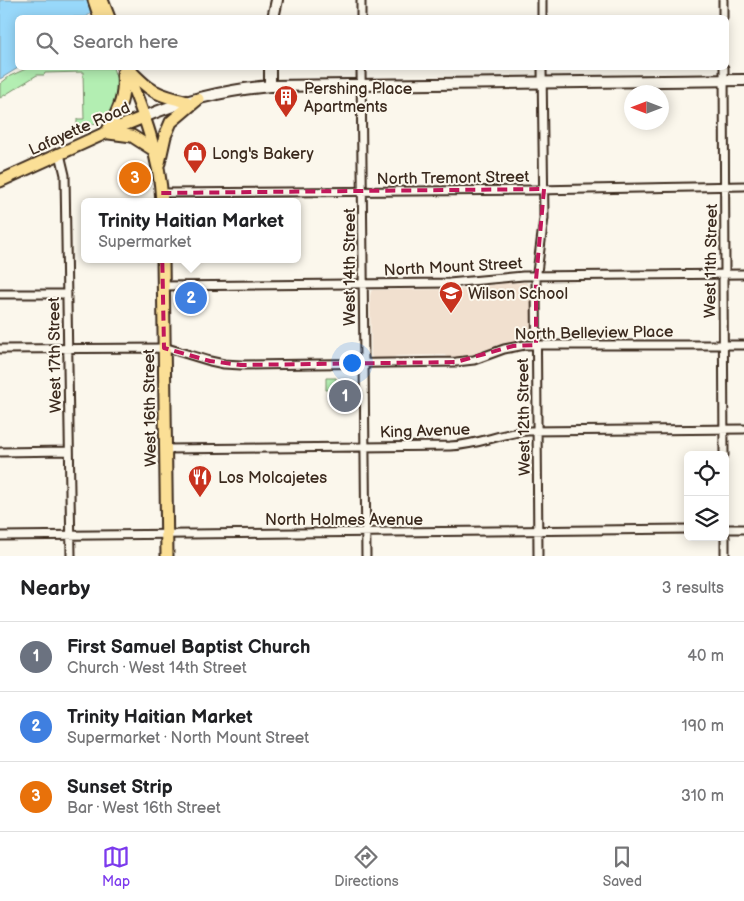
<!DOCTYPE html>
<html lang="en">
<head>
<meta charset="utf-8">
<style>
	body { margin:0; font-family:"Balsamiq Sans",sans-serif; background:#f2f2f2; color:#202124 }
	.controls { position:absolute; right:15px; bottom:15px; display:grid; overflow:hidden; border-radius:8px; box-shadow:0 2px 12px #0003 }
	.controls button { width:45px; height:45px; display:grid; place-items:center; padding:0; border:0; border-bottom:1px solid #e0e0e0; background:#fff; color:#202124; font:25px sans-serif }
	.compass { position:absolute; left:624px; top:85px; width:45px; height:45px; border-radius:50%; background:#fff; box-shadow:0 2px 12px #0003; rotate:270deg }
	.you { position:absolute; left:351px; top:362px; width:18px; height:18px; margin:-12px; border:4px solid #fff; border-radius:50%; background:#1a73e8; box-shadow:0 0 0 8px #1a73e833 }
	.badge { display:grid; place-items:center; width:32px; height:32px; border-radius:50%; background:#7c3aed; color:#fff; font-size:16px; font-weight:700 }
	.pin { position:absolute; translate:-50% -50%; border:2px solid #fff; box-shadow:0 1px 5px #0006 }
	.popup { position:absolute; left:81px; top:198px; width:220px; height:65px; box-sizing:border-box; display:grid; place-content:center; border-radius:8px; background:#fff; filter:drop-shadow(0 1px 4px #0005); font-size:16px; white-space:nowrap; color:#757577 }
	.popup b { font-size:19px; color:#202124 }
	.popup::after { content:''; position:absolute; left:50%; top:100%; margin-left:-10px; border:10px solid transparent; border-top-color:#fff }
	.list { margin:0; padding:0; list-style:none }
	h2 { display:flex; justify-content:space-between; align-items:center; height:65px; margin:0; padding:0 20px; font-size:21px }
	h2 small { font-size:16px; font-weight:400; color:#757577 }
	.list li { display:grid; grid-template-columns:32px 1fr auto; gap:15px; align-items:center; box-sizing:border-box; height:70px; padding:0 20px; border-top:1px solid #e0e0e0 }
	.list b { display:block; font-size:19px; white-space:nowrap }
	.list p { margin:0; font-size:16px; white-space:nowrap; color:#757577 }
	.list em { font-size:16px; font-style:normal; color:#757577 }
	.icon { flex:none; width:28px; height:28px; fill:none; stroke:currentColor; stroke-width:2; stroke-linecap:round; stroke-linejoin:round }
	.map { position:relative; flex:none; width:744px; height:556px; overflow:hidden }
	.search { position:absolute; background:#fff; box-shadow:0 2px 12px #0003; left:15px; right:15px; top:15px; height:55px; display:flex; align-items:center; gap:12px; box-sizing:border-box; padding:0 18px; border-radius:8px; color:#757577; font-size:19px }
	.sheet { height:275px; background:#fff }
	nav { display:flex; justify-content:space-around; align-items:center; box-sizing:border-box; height:70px; border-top:1px solid #e0e0e0; background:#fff; font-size:14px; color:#757577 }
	nav a { display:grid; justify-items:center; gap:2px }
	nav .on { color:#7c3aed }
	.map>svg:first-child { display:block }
</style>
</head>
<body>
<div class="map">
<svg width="744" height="556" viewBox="0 0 744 556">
	<rect width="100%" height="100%" fill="#fbf7ec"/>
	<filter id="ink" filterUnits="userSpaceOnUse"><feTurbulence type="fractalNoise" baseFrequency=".02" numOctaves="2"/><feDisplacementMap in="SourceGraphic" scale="10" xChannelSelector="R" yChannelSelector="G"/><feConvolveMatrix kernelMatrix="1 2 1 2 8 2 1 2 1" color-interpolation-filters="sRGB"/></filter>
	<g filter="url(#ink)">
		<path fill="#f1e0cf" d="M526,282L531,287V337L526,341L509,343L473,356L464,358H450L444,355L398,356L386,359L373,358L371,356L370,296L371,291L373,290L461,289L506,283Z"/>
		<path fill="#b3eeb2" stroke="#778c68" d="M28,68H113L119,86L115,106L109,115L80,132L77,127V119H84L83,72L45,73L44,75H37L0,98V84L10,76Z
			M326,378H336V386H335V390H326Z"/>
		<path fill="#98d8fa" stroke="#7392a2" d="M0,0H108L86,17L18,18V68L0,79Z"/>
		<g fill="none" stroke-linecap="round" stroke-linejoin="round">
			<g stroke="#3b2a1e" stroke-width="11">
				<path id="street" d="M361,0V18
					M542,0V18
					M723,0V18
					M361,68L366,556
					M724,68L725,271L723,280L724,455
					M60,154L65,175L71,556
					M161,193L536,190L744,186
					M163,286L449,283L523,276L744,274
					M0,294H67
					M0,349L167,348L210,361L224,364L241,365L456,362L474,360L504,349L525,345H744
					M166,449L450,446C478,445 501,433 528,431L744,429
					M0,452L69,451
					M725,529H744
					M0,536L688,529
					M725,537V556
					M538,556L536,280L544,218L542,68"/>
			</g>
			<g stroke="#3b2a1e" stroke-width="14">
				<path id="secondary" d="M273,18L277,0
					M270,68V86
					M144,117C184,100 227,90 270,86L744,80"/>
			</g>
			<g stroke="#3b2a1e" stroke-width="15">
				<path id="primary" d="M94,0L100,18
					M102,0L109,18
					M125,68C143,111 160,155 162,202
					M127,68C134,74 141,82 148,87C159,96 174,98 187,102
					M107,132C119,109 125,100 123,73
					M109,133L132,136L154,150
					M159,163L165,136L171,122L198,99
					M0,181L112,130L144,117
					M163,259L167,556"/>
			</g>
			<use href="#street" stroke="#fbf7ec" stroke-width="7"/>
			<use href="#secondary" stroke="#fbf7ec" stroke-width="10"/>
			<use href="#primary" stroke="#fbdf96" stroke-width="11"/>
		</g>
	</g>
	<path fill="none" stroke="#c2185b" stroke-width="4" stroke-dasharray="10 6" stroke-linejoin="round" d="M544,189L536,280V345L513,346L456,362L241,365L210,361L164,348L161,193Z"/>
	<defs>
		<g id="building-pin" transform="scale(1.25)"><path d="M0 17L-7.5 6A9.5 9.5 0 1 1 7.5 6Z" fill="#c8321e" stroke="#fbf7ec"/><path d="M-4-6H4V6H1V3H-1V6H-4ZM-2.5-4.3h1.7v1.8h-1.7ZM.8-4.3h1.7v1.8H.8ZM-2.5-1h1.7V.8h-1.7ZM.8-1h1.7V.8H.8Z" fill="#fff"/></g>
		<g id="shop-pin" transform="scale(1.25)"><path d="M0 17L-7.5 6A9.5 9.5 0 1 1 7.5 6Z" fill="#c8321e" stroke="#fbf7ec"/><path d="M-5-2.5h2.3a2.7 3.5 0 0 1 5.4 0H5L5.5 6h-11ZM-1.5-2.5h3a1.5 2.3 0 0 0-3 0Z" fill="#fff"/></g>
		<g id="school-pin" transform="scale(1.25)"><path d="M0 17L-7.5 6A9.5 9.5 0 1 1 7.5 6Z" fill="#c8321e" stroke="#fbf7ec"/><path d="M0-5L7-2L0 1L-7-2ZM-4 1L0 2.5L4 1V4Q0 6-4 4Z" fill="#fff"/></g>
		<g id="restaurant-pin" transform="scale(1.25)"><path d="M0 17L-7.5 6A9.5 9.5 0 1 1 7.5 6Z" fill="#c8321e" stroke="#fbf7ec"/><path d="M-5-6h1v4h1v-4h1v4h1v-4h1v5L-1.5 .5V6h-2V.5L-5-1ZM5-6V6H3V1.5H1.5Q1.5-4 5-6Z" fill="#fff"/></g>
	</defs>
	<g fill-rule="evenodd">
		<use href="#building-pin" x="286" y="97"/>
		<use href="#shop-pin" x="195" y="153"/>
		<use href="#school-pin" x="451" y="293"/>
		<use href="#restaurant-pin" x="200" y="477"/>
	</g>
	<g text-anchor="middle" stroke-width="4" stroke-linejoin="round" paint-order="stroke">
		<g font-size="16" fill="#3b2a1e" stroke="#fbf7ec" text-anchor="start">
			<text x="304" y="94">Pershing Place<tspan x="304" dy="18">Apartments</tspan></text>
			<text x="212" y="159">Long's Bakery</text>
			<text x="468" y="299">Wilson School</text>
			<text x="218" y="483">Los Molcajetes</text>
		</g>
		<g font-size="16" fill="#3b2a1e" stroke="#fbf7ec">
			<text transform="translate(79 128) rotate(-24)" y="6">Lafayette Road</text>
			<text transform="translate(453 177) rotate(-1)" y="6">North Tremont Street</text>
			<text transform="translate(710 261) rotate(-89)" y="6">West 11th Street</text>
			<text transform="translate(453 266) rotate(-3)" y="6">North Mount Street</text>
			<text transform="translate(349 267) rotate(-90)" y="6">West 14th Street</text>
			<text transform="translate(594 332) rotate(-1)" y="6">North Belleview Place</text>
			<text transform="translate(54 355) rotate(-91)" y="6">West 17th Street</text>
			<text transform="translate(149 408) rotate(-91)" y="6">West 16th Street</text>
			<text transform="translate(523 417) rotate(-91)" y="6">West 12th Street</text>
			<text transform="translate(425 430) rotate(-2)" y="6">King Avenue</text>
			<text x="344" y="525">North Holmes Avenue</text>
		</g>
	</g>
</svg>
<div class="controls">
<button><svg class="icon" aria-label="locate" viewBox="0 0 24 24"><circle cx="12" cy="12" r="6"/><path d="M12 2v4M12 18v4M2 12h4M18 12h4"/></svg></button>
<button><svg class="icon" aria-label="layers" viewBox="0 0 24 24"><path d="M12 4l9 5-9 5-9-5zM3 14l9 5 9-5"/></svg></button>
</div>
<svg class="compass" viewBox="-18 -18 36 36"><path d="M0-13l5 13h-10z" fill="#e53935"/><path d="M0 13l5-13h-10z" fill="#757577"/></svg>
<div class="you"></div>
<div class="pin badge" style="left:345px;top:396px;background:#6b7280">1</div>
<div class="pin badge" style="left:191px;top:298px;background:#3f7fe0">2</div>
<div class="popup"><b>Trinity Haitian Market</b>Supermarket</div>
<div class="pin badge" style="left:135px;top:178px;background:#e8710a">3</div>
<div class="search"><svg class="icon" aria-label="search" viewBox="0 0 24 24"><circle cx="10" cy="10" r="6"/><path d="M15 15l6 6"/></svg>Search here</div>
</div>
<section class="sheet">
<h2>Nearby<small>3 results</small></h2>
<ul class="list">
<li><span class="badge" style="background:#6b7280">1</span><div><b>First Samuel Baptist Church</b><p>Church · West 14th Street</p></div><em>40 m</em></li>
<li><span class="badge" style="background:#3f7fe0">2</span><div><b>Trinity Haitian Market</b><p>Supermarket · North Mount Street</p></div><em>190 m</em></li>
<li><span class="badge" style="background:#e8710a">3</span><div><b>Sunset Strip</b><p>Bar · West 16th Street</p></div><em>310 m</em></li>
</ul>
</section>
<nav>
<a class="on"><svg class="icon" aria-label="map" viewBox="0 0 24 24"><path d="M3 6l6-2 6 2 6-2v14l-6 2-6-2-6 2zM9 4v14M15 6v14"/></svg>Map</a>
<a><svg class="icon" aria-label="directions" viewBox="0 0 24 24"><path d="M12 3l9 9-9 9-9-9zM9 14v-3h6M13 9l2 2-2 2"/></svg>Directions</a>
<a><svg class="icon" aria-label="saved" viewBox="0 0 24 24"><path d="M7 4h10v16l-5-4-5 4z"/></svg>Saved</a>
</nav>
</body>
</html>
